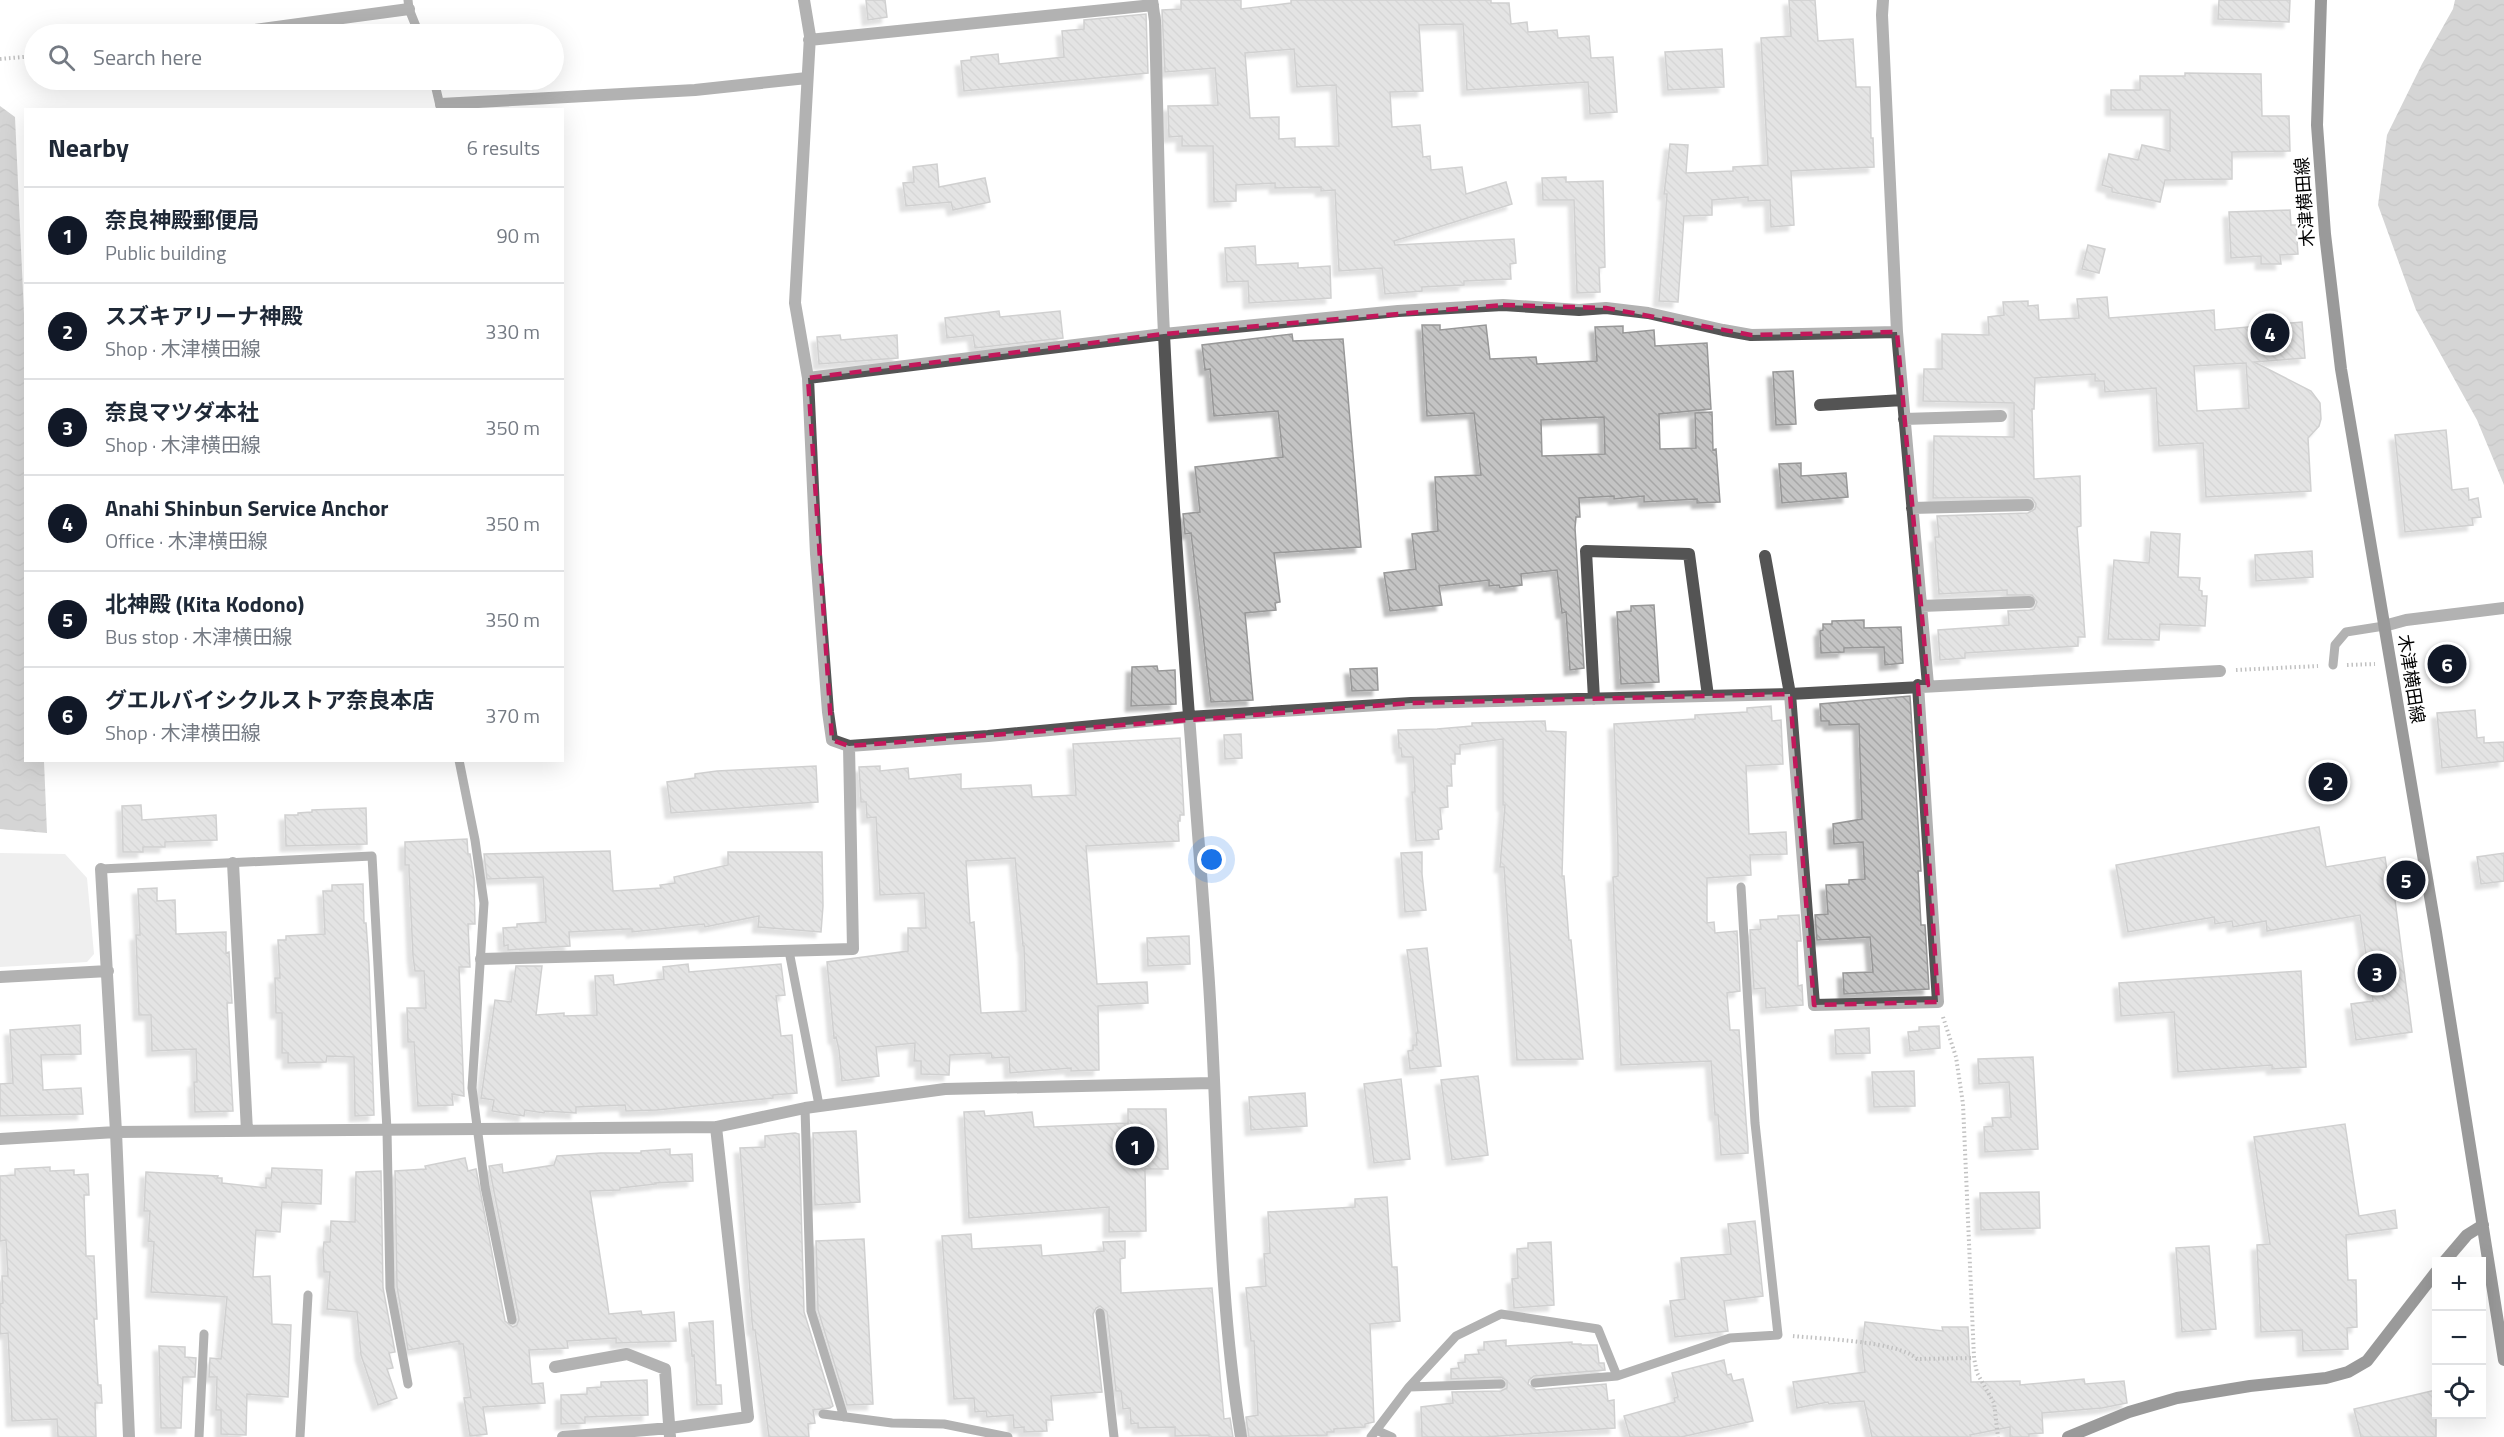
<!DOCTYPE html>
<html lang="en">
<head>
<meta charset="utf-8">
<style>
	body { margin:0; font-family:"Titillium Web","Noto Sans JP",sans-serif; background:#f6f6f7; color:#1f2937 }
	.controls { position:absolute; right:18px; bottom:18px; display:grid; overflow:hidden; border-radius:0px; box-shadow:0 6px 24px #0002 }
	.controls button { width:54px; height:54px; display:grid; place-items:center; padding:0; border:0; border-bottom:2px solid #e0e1e3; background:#fff; color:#1f2937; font:30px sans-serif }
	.you { position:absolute; left:1212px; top:860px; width:21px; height:21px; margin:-15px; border:4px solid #fff; border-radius:50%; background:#1a73e8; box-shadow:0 0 0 9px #1a73e833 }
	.badge { display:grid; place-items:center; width:39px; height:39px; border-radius:50%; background:#111827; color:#fff; font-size:20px; font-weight:700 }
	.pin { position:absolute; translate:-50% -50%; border:3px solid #fff; box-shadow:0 2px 6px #0006 }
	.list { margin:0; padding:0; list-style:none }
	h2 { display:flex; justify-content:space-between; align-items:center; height:78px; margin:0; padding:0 24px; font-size:26px }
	h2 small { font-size:20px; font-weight:400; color:#747a83 }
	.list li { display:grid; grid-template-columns:39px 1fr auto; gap:18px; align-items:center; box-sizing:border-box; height:96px; padding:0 24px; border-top:2px solid #e0e1e3 }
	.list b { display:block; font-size:22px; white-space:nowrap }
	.list p { margin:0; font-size:20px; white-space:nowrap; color:#747a83 }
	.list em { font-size:20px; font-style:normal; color:#747a83 }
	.icon { flex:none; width:33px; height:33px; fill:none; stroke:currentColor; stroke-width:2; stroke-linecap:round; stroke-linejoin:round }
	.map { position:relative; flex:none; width:2504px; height:1437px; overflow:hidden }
	.search { position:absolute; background:#fff; box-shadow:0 6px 24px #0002; left:24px; top:24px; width:540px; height:66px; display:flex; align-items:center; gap:15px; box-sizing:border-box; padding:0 21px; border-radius:33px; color:#747a83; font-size:22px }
	.panel { position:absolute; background:#fff; box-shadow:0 6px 24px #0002; left:24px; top:108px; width:540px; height:654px; border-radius:0px }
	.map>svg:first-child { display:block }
</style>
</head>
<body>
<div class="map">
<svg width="2504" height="1437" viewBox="0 0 2504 1437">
	<defs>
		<pattern id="water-waves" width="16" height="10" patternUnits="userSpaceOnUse" patternTransform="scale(1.5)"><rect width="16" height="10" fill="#a2a2a2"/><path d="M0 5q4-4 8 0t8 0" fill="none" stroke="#8a8a8a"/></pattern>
		<pattern id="building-back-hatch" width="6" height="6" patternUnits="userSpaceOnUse" patternTransform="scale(1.5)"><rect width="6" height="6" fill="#c4c4c4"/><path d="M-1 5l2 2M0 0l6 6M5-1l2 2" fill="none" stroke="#a7a7a7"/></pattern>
		<filter id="shadow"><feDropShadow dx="-5.5" dy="5.5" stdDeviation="1.5" flood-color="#0004"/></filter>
	</defs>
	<rect width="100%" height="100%" fill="#fff"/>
	<path fill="#dbdbdb" d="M0,853L65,854L87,878L94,954L87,962L0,967Z"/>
	<path fill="url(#water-waves)" d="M2455,0H2504V485L2477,420L2416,310L2378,205L2387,135L2422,64L2453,9Z
		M0,106L15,117L26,358V760L44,761L47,833L0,829Z"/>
	<path fill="url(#building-back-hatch)" stroke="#989898" stroke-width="1.5" fill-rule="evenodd" filter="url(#shadow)" d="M866,0H885L887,17L868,20Z
		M1181,0H1241V9L1291,3V0H1491V3H1509L1511,24L1527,22L1528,32L1557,30L1558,38L1589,36L1591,58L1613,57L1617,112L1590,114L1588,82L1467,90L1463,24L1419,25L1423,91L1390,92L1392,127L1420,125L1423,157L1430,156L1431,170L1462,167L1466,194L1506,182L1512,204L1394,241L1395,245L1514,239L1516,263L1510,264L1511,279L1464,281V285L1422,287V291L1385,294L1382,268L1339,271L1335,190L1321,191V187L1275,188V183L1236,185V201L1214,202L1213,146H1182V136L1169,137L1168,106L1218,105L1215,68L1165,72L1162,10L1181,9ZM1294,49L1297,87L1336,85L1339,146L1295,147V138L1279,139V117L1250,118L1245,53Z
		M1789,0H1815L1818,41L1853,39L1856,87H1870L1871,138H1873L1874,167L1791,171L1794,225L1771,227L1770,200L1748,201V197L1712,200V215L1684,216L1678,302L1659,301L1667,194H1664L1670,144L1688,145L1686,173L1733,171V167L1768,165L1761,38L1791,36Z
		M2219,0H2290L2289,22L2218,19Z
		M1146,14L1148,73L964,91L961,61L971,60V57L998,54L999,64L1064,57L1062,31L1084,29V20Z
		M1722,49L1724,87L1668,90L1665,52Z
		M2185,73L2261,74L2262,116H2289L2290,151L2232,152V179L2165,180L2160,202L2112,192V188L2102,185L2109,154L2138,160L2142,145L2170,151V110H2111V90H2140V76H2185Z
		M937,164L939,187L985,178L990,202L953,210L951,202L906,206L903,183L914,182L913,167Z
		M1566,177V182L1603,181L1605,267L1599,268L1600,292L1577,293L1574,200H1543L1542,178Z
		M2290,210L2291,225H2296L2298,254L2280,255L2281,264H2261V256L2231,258L2229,212Z
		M2088,245L2105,249L2099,273L2082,269Z
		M1255,246L1256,265L1298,263V268L1330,266L1331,298L1249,303L1248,281L1227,282L1225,248Z
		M2107,297L2109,318L2214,310L2215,330L2302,322L2305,358L2254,362L2311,391L2320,403L2321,419L2319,426L2308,438L2311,491L2206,497L2203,443L2159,446L2156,388L2105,392L2104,381H2095V374L2035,378L2034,409H2032L2034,479L2080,476L2081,526L2077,527L2085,637H2078V646L1965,653V658L1940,660L1938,630L2009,625L2008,611L2030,610L2034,609L2037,602L2032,595H2007V590L1939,594L1935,537H1939L1937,516L2028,513L2035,509L2036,504L2032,498L2028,497L1933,498L1934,436L2014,437V403L1923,401L1924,369H1942V334L1989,335L1988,317L2004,315L2003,302L2028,301V306L2038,305L2039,320L2079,318L2077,299ZM2246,363L2249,408L2197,411L2194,366Z
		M999,311L1000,317L1060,311L1063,338L975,348L973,335L947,338L945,318Z
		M1422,325H1440V330L1486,325L1490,359L1536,357L1537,364L1597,361L1595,327L1623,326V333L1654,330L1655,346L1707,343L1711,409L1659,414L1660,449L1696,448L1695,413L1712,412L1713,450L1716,449L1720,502L1697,503V499L1644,502V496L1614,499V496L1579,498L1580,517H1576L1575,528L1584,668L1570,670L1566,612L1562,613L1557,570L1521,574L1522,585L1500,588L1499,585L1489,586V580L1439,586L1442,605L1390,611L1384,573L1416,569L1412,534L1438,531L1435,477L1481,475L1474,413L1427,416ZM1604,417L1605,454L1542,456L1541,420Z
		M1292,334L1293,341L1343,339L1361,547L1274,553L1280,602L1275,603L1276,610L1245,613L1253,700L1211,702L1191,533L1185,534L1183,514L1200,512L1195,467L1283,457L1278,411L1214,416L1210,369L1205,370L1202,345Z
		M840,335L841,340L897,335L898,358L819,364L817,337Z
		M1793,371L1796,424L1776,425L1773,372Z
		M2446,430L2452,490L2468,488L2469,500L2478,498L2481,517L2472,518L2473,525L2405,532L2395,435Z
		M1801,463V476L1846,473L1848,497L1782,503L1779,464Z
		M2151,532L2180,534L2178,577L2200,578L2199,590L2202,591V596H2207L2205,626L2160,624L2159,640L2108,639L2114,560L2149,563Z
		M2312,551L2313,577L2256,581L2255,555Z
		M1654,605L1659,682L1621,684L1617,612L1631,611V606Z
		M1864,620V628L1901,627L1903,663L1885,665L1884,647L1844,648V652L1821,653L1820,631L1823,630V624H1832V621Z
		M1157,666L1158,671L1175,670L1176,704L1131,706L1132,667Z
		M1377,668L1378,690L1352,691L1350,669Z
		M1910,696L1921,871H1918L1921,925H1925L1929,989L1844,994L1843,973L1873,972L1870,937L1817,940L1815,915L1828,914L1826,885L1849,884V880L1865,879L1863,842L1834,844L1833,824L1862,819L1859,724L1829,725V721H1821L1820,704Z
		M1771,706L1772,721L1781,720L1783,764L1746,766L1749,834L1786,832L1787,854L1750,855L1751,875L1707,878V923L1714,922L1715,933L1737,931L1740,991L1727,993L1730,1030H1739L1748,1146V1153L1721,1155L1718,1115H1715L1711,1061L1621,1065L1613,877L1618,876V850L1614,724L1695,719V715L1747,712V708Z
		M2475,710L2477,738L2484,737V743L2504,742V761L2442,768L2437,713Z
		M1545,721L1546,731L1566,732L1562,876H1564L1569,940H1571L1583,1059L1517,1060L1504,867H1500L1505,805H1503V739L1460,745V754H1455V764H1451L1452,786H1447L1448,807L1440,808L1442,829L1438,830L1439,839L1416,841L1412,792H1415L1413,757H1402L1401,748H1399L1398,730L1437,729L1472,726V723Z
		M1241,734L1242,758L1225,759L1224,735Z
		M1180,738L1184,815H1180V821H1178L1179,841L1086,846L1097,984L1147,982L1148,1003L1098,1006L1099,1070L1071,1071V1068L1010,1073L1009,1057L992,1058L991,1053L950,1055L949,1075L921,1074V1061H914L915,1043L876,1047L879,1076L842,1081L839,1050L836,1037L834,1038L827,962L908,951V928H926L924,893L880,895L876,817L867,818L866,802H861L859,767L880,766V771L908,768L909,779L961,774V789L1031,785L1032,797L1076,795L1073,744ZM1015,858L1023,946H1024L1026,1011L981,1013L974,922L970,923L966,861Z
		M816,766L818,802L671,813L667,782L695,778V774L717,771Z
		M141,805L142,820L216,815L217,840L165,842V847H143V852H123L122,806Z
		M366,808L367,844L286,846L285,815H298V813L312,812V810Z
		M2319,827L2326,867L2385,857L2387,870L2391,869L2412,1032L2356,1040L2351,1004L2373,1001L2360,915L2267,931L2266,921L2233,927L2232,921L2215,924L2214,917L2128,932L2116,865Z
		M467,839L468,854H470L474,879L475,924H468L470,967H459L464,1096L452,1094L453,1105L418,1106L414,1042H408L407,1008H426L424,971H415L413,956L409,870V865H405V842Z
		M610,851L613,891L661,888L660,885L675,883L674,877L728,865V852H822L823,906L821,932L758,927L759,916L705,927L704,924L632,932V929H627L569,932L570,946L508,950V945L504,946L503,928L517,927V924L546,922L543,877L487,879L484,854Z
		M1422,852V874L1426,910L1405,912L1401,853Z
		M2504,853V881L2481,884L2477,857Z
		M363,884L364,923H366L369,964L374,1115L355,1116L354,1057L327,1056L326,1062L288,1063V1053H282V1013H276L275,978H280L278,940H286V936L325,934L323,891H332V885Z
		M157,888V901L175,900L176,934L226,932V953L229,952L232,1003H227L233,1111L195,1112L194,1082H197L196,1049L152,1051L151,1015H139L136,935H140L138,889Z
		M1799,915L1801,941H1797L1798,986L1802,985L1803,1005L1766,1008L1765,988L1754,989L1750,930L1761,929L1760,920L1778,919V916Z
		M1189,936L1190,964L1148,966L1147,938Z
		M1427,948L1441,1066L1410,1069L1408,1051L1413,1050V1045H1417L1416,1033H1418L1407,950Z
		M688,964L689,972L781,964L785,995L776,996L781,1036L792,1035L797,1093L773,1095V1098L657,1110L626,1111L625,1105L576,1107V1113L545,1111L544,1113L525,1110L524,1116L492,1111L494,1100L481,1098L495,1000L511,1002L516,966H542L536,1015L564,1013V1016L597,1015L595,976L613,975L614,985L664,979L663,967Z
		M2301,971L2306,1067L2272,1069V1065L2178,1072L2174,1012L2121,1016L2119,983Z
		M80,1025L81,1054L41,1055L43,1090L81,1088L83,1114L0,1116V1084L13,1083L10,1030Z
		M1939,1026L1940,1048L1910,1051L1908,1032L1919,1031V1027Z
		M1869,1028L1870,1053L1836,1054L1835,1030Z
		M2033,1057L2038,1149L1985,1152L1984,1127L1993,1126L1992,1118L2011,1117L2009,1082L1979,1084L1978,1059Z
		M1914,1071L1915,1106L1874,1107L1872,1072Z
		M1478,1076L1488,1155L1452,1160L1441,1080Z
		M1401,1079L1410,1159L1374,1163L1364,1084Z
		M1305,1093L1307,1126L1251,1130L1249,1097Z
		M1128,1109H1166L1168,1169H1145L1146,1231L1109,1232V1207L969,1218L964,1112L984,1111L985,1116L1032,1112L1034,1127L1128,1123Z
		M2345,1124L2359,1216L2395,1210L2397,1228L2346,1235L2348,1280H2356L2357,1327L2347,1328L2348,1349L2303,1351L2302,1330L2261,1332L2257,1245L2270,1244L2254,1137Z
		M856,1131L860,1202L815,1205L813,1133Z
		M795,1133L799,1134L804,1312L833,1406L830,1408L813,1410L815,1423L808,1424L809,1437H769L755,1330H753L752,1321L740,1148L765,1147V1136Z
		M670,1149V1155L692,1154L693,1181L655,1183L656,1184L620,1188V1190L590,1191L609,1314L641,1311L642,1315L674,1312L676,1341L616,1343V1338L567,1341L568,1348L529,1350L532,1384L543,1383L545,1403L483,1407L487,1434L470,1436L464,1398L471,1397L463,1344H459V1341L408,1350L397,1287L395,1171L426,1169L425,1166L465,1158L468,1171L476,1169L505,1321L513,1327L517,1325L519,1319L489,1166L502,1164L503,1173L554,1165L557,1156L601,1153H641V1151Z
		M50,1167V1171L74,1170V1175L88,1174L89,1195H84L86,1256H94L97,1319H94L98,1385H101L102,1403H95L96,1437H58L57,1419L12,1421L8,1333L0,1334V1304L3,1303L2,1276H8L6,1240L0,1241V1176L15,1175V1169Z
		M272,1168L322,1170L321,1204L282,1202L280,1232L256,1230L253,1277L270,1276L272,1324L291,1325L288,1397L247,1394L246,1435L221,1434V1410H216L217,1377H209L210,1358L221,1359L227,1297L151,1292L154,1242L148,1241L150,1211H144L146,1172L218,1176L217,1178H222V1183L266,1188V1178H271Z
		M381,1171L383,1288L395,1352L389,1353L393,1368L387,1369L397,1398L378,1405L361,1355L357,1312L327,1309L330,1272H324L323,1251L324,1242H330L331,1221L355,1222L356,1172Z
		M2039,1192L2040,1228L1981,1230L1980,1193Z
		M1387,1197L1392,1267H1397L1400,1321L1370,1324L1374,1422L1365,1424V1427L1334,1429V1432H1327V1435L1249,1437L1246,1417L1258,1415L1254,1341H1251L1246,1288L1266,1286L1264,1254L1270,1253L1268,1212L1355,1207V1199Z
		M1755,1221L1763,1296L1724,1301L1728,1331L1675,1337L1670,1301L1685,1299L1681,1258L1731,1254L1728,1224Z
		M971,1234L972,1249L1041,1245L1042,1256L1104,1251L1103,1242L1125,1241V1258L1120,1259L1121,1293L1212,1288L1224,1419L1230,1418L1233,1437H1209V1435L1175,1436V1427L1138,1428V1423L1131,1424L1130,1408L1123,1409L1121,1391H1116L1107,1312L1100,1306L1096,1308L1093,1314L1102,1392L1051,1396L1053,1420H1046L1047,1431L1024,1432V1427L1014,1428L1013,1415L987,1417L986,1411L975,1412L974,1398L954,1399L942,1236Z
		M864,1239L873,1404L847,1405L818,1310L816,1241Z
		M1551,1242L1554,1305L1514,1308L1512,1279L1518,1278L1517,1249L1528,1248V1243Z
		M2209,1246L2216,1329L2182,1332L2176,1248Z
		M713,1321L716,1385H721L722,1404L697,1405L694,1355L692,1356L689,1323Z
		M1865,1322L1943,1331L1942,1327H1968L1971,1382L2020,1381V1385L2084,1379L2085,1384L2124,1381L2127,1403L2102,1408L2042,1413L2043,1433L2029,1434V1437H2010V1427L1970,1435L1971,1437H1872L1864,1401L1829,1404L1828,1402L1797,1408L1793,1382L1865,1372L1862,1347Z
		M1506,1340V1346L1572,1342V1344H1581V1345H1597L1599,1363H1604L1605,1370L1534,1376L1529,1380L1528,1384L1536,1390L1606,1384L1608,1401L1614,1400L1615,1428L1485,1437H1422L1421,1407L1453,1403L1452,1392L1501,1391L1507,1388V1381L1501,1377L1451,1379V1369L1459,1368L1458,1363L1465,1362V1355L1479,1354L1478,1350H1484V1342Z
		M159,1346L185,1347V1357L196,1358L195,1377H183L181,1428H161Z
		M1724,1360L1727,1375L1731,1374L1733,1381L1743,1379L1753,1421L1681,1437H1630L1624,1416L1675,1402L1674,1398L1678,1397L1672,1373Z
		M647,1380L648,1415L585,1417V1423L561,1424V1395L587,1394V1388L601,1387V1382Z
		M2436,1390V1437H2361L2354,1409Z"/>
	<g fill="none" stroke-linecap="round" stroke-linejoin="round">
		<path stroke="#767676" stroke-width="4" stroke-dasharray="1.5 3" stroke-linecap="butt" d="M0,59L34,56
			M2347,665L2375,664
			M2236,670L2318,666
			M1943,1017L1956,1057L1963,1104L1974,1358L1977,1373L1994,1403L1998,1437
			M1793,1336C1822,1339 1898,1341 1917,1359L1974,1358"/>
		<path stroke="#545454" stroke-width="9" d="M408,0L409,9L419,34
			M434,80L441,110
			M2333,665L2335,645L2346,632L2384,626
			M459,760L475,840L484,903L472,1088L485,1187L512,1320
			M101,869L372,856L387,1130L390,1288L408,1384
			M789,951L819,1105
			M805,1108L811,1311L844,1417
			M1100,1313L1114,1437
			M1535,1383L1617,1376
			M1409,1387L1501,1384
			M823,1414L892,1423L944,1424L1008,1437
			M1376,1430L1392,1437
			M199,1437L204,1334
			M300,1437L308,1295
			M1371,1437L1409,1387L1456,1336L1501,1314L1598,1329L1617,1376L1730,1338L1778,1335L1755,1123L1741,887"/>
		<path stroke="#545454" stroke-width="12" d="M804,0L810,36L795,303L808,378L816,554L828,712L832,740L849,746L988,736L1188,717L1411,703L1790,694L2220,671
			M1152,0L1155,21C1158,125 1159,230 1164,334C1174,546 1193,757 1208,968C1219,1124 1216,1282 1241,1437
			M1883,0L1882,15L1897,332L1928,685
			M225,34L409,9
			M809,40L1153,5
			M441,104L695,90L807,78
			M808,378L1164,334L1398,311L1503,305L1579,310L1606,308L1648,313L1723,330L1751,335L1897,332
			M1820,405L1903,400
			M1904,419L2001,416
			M1912,508L2028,505
			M1765,556L1790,694L1814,1005L1938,1002L1918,685
			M1921,606L2029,602
			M2384,626L2406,620L2504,608
			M1594,699L1586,551L1689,554L1708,696
			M233,863L247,1131
			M101,869L116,1132L129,1437
			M481,959L853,949L849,746
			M0,977L108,971
			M0,1139L116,1132L716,1127L805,1108L945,1089L1212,1083
			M555,1367L627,1354L665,1369L670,1437
			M563,1437L670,1428L748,1417L716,1127"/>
		<path stroke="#212121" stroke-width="12" d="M2321,0L2317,125L2325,234L2341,369L2436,932L2504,1360
			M2444,1262L2467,1235L2483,1225
			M2068,1437L2129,1412L2177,1398L2250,1386L2326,1378L2348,1372L2367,1361L2436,1272"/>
	</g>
	<path d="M0 0H2504V1437H0ZM1503,305L1606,308L1751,335L1897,332L1928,685H1918L1938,1002L1814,1005L1790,694L1411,703L849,746L832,740L808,378L1164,334Z" fill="#fff" fill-opacity=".55" fill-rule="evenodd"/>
	<path fill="none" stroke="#c2185b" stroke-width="4.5" stroke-dasharray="12 8" stroke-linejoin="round" d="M1503,305L1606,308L1751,335L1897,332L1928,685H1918L1938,1002L1814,1005L1790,694L1411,703L849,746L832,740L808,378L1164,334Z"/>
	<g text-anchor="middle" stroke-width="5" stroke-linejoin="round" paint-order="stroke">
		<g font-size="18" fill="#000" stroke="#fff">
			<text transform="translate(2305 202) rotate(-94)" y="6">木津横田線</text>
			<text transform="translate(2411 679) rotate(81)" y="6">木津横田線</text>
		</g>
	</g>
</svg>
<div class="controls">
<button>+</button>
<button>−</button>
<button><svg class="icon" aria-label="locate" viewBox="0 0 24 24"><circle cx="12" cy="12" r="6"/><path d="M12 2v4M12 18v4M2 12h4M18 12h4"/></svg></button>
</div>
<div class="you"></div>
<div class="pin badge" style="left:1135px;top:1146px">1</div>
<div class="pin badge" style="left:2328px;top:782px">2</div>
<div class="pin badge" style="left:2377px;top:973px">3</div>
<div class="pin badge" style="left:2270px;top:333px">4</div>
<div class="pin badge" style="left:2406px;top:880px">5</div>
<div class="pin badge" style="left:2447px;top:664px">6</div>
<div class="search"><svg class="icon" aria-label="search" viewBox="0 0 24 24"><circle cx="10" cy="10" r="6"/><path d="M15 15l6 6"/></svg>Search here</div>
<section class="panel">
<h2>Nearby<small>6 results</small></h2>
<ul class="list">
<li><span class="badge">1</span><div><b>奈良神殿郵便局</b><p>Public building</p></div><em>90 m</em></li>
<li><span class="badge">2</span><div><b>スズキアリーナ神殿</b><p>Shop · 木津横田線</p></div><em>330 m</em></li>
<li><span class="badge">3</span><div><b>奈良マツダ本社</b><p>Shop · 木津横田線</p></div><em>350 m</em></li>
<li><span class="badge">4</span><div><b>Anahi Shinbun Service Anchor</b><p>Office · 木津横田線</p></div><em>350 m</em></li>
<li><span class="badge">5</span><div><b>北神殿 (Kita Kodono)</b><p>Bus stop · 木津横田線</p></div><em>350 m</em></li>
<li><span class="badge">6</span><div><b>グエルバイシクルストア奈良本店</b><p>Shop · 木津横田線</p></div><em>370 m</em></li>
</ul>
</section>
</div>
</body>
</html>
